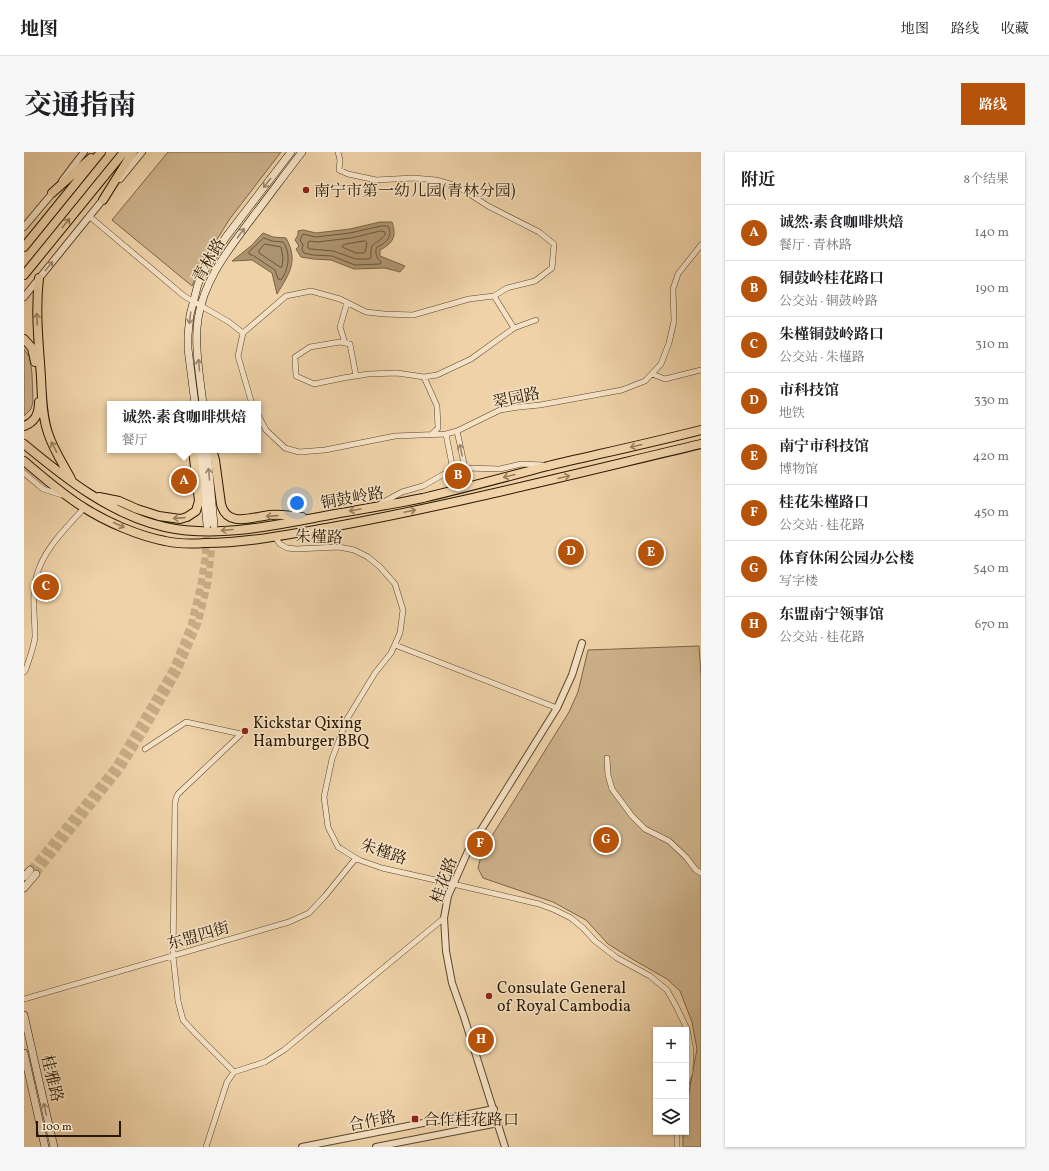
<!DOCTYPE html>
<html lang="zh">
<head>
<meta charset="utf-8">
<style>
	body { margin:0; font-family:Vollkorn,"Noto Serif SC",serif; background:#f6f6f6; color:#202124 }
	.controls { position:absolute; right:12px; bottom:12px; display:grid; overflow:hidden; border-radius:0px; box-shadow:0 1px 3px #0004 }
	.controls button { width:36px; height:36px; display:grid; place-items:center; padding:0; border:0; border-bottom:1px solid #e0e0e0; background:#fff; color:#202124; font:20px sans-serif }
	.scale { position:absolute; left:12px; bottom:10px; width:85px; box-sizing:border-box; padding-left:4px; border:2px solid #291800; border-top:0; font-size:11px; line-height:14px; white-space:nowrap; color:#291800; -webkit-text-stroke:3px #f5e2c6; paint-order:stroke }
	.you { position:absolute; left:273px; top:351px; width:14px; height:14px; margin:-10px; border:3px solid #fff; border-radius:50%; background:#1a73e8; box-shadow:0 0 0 6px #1a73e833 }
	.badge { display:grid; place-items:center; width:26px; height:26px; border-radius:50%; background:#b45309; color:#fff; font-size:13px; font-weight:700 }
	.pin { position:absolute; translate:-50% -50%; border:2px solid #fff; box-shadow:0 1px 4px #0006 }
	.popup { position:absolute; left:83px; top:249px; width:154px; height:52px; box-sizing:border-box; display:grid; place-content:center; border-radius:0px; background:#fff; filter:drop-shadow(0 1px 3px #0005); font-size:13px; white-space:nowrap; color:#757577 }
	.popup b { font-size:15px; color:#202124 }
	.popup::after { content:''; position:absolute; left:50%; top:100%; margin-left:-8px; border:8px solid transparent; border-top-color:#fff }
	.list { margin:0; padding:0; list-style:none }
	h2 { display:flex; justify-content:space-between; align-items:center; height:52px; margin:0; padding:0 16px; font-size:17px }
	h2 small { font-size:13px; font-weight:400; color:#757577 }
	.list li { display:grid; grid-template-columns:26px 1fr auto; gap:12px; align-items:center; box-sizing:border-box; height:56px; padding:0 16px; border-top:1px solid #e0e0e0 }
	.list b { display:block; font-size:15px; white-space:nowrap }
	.list p { margin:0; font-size:13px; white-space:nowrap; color:#757577 }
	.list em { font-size:13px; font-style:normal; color:#757577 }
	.icon { flex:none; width:22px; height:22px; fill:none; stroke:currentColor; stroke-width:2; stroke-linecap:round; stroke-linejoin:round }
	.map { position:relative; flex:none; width:677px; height:995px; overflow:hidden; border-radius:0px }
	header { display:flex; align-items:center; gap:24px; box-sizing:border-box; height:56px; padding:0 20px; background:#fff; border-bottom:1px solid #e0e0e0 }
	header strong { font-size:19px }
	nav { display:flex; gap:22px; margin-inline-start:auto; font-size:14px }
	.intro { display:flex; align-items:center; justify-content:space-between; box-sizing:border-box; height:96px; padding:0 24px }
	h1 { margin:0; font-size:28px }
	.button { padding:10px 18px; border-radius:0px; background:#b45309; color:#fff; font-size:14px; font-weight:700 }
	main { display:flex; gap:24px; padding:0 24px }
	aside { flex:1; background:#fff; border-radius:0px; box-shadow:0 1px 3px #0004 }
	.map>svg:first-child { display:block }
</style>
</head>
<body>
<header>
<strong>地图</strong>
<nav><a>地图</a><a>路线</a><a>收藏</a></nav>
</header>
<div class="intro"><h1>交通指南</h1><a class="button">路线</a></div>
<main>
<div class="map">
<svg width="677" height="995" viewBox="0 0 677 995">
	<rect width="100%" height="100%" fill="#efd2a8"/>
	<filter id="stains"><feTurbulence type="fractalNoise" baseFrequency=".005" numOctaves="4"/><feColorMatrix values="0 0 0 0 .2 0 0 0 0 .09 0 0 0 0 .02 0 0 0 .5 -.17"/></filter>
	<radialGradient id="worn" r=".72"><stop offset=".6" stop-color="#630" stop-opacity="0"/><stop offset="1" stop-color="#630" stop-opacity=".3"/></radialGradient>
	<path fill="#cdb28b" stroke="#7b6546" d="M144,0H257L205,68L176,115L168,134L88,68Z
		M0,197L6,206L8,222L9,250L7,257L0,264Z
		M675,494L677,524V995H659V980H662V956L673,897L668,870L656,839L643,827L608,807L584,792L562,768L529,750L459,726L454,716L458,700L545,560L554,540L564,498Z"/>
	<path fill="#ac936f" stroke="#786243" d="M356,70H368C373,85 369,91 356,98V104L381,114L376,120L361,116L330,117L307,108L289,107L277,105L272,97L275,94L271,88L274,83V79L279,78L292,81L326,77Z
		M239,81L249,85L262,86C275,109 265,122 253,142L248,121L228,108L208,109L227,94Z"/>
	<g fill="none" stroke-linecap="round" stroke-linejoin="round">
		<path stroke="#6a5638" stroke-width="1" d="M357,74H364C368,81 365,88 359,92C358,93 354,94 353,95C351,98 352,102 353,105L357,110L356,112L331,113L308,104L289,103L280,101L278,98L279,93L276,88L279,82L292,85L326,81Z
			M357,79L361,80V83C352,94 346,88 347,105L346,107H332L309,99L286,97L284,96V91L285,89L293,90L327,86Z
			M240,86L248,89L259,90C267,101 265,117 257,128L254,127L251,118L230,104L225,102V100Z
			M341,89L343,91L341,100L340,101H332L318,95L319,93Z
			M241,92L257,95L259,106L258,115H256L235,101V99Z"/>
		<path stroke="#c7ad86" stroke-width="7" stroke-dasharray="7 3.5" stroke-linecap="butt" d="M6,718L91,615L149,517L167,473L177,432L181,406L183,375
			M12,722L96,618L121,578L154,519L174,471L184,431L190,375"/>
		<g stroke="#5a462a" stroke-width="6">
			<path id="minor" d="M65,64L160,144L205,170L219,181L214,204L228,252
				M490,176L512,168
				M219,181L262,144L287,139L316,147L342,160L360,162L389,163L445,147L470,144L483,136L511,129L528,116L530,92L515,80L464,54L433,34L412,28L389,26L352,28L324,22L315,18L316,8L314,0
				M321,191L316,175L323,151
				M628,222L641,227L677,218
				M332,224L326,192L316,190L286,195L271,205L272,224L290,232L319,226L344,222L373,221L400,225L413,223L447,207L490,176L470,144
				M400,225L413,254L414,276L408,282
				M234,263L242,278L261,296L275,300L301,298L371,284L422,282L433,279L476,258L495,255L516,253L598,238L621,229L637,212L645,191L650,169L649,137L654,122L677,93
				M433,279L441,316
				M422,282L429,318
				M0,321L19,337L38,343
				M356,352L378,340L399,334L422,321L429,318L441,316L476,317L497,312L519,313
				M251,385L256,392L263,396L272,397L315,395L330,398L344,405L356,415L371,432L379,458L376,481L367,501L351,521L323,567L308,607L300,645L304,675L314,695L335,708L358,716L429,732L515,752L531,758L547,766L559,776L571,789L593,806L626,824L643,838L653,856L663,877L667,898L666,920L662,933
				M371,493L533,556
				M0,520L2,517C5,507 10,495 11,485C11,462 6,436 16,414C25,392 44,374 60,356
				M121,597L162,570L217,582L154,642L152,646L151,651L149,804L154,849L159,868L170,880L210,920
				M583,606L584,623L588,637L608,664L621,677L645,689L662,705L672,718L677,721
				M0,847L265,770L285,761L301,744L332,706
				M653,980V995
				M182,995L203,930L210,920L241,910L260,898L420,766"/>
		</g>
		<g stroke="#5a462a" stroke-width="8">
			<path id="tertiary" d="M96,27L118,0
				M38,29L60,0
				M0,75L31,38
				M0,145L81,45
				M278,995L470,957
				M352,995L474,971
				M481,995L440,865L428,831L422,799L420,766L424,744L444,699L533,556L548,523L558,491"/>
		</g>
		<g stroke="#291800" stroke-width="8">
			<path id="secondary" d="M171,252L164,197V183L166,163L174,132L183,114L202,85L267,0
				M179,252C176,226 170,192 174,167C180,127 205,97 228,66C245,44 261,22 278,0
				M176,298L183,373
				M183,298L190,373
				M0,725L6,718
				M0,736L12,722
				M0,863L30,995
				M0,901L21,995"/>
		</g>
		<g stroke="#291800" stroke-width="10">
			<path id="primary" d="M15,126C11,161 15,192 17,226C18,244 18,263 24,281C29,297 39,312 47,327
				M0,187L8,196L11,210
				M0,274C11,270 15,262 15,250
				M0,292C41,326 87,363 141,375C196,387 256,372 311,362C340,357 370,352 399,346C441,336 482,325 524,314C575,302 626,291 677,278
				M188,298L191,308L197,352C203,376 228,365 246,363C256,362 267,364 278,365
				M0,309C19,325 38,342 59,355C82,370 115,384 141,389C154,392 168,392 181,391C224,391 266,382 308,375C432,352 554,321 677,292
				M75,345L95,349L113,357L135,364L156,367L163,365L172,359L175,349L169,298"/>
		</g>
		<g stroke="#291800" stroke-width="10">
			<path id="trunk" d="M28,41L67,6
				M79,48L109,0
				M0,95L77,0
				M0,123L100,0"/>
		</g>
		<use href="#minor" stroke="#f5e2c6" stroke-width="5"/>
		<use href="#tertiary" stroke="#f5e2c6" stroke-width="6"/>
		<use href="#secondary" stroke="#f5e2c6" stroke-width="7"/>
		<use href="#primary" stroke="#efd2a8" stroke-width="8"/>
		<use href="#trunk" stroke="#efd2a8" stroke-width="8"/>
	</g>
	<defs><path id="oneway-shaft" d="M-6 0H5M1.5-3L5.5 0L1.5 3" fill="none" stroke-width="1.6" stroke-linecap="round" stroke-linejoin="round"/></defs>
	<g stroke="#99876d">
		<use href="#oneway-shaft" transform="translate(243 31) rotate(128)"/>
		<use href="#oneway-shaft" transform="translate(217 81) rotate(-53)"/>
		<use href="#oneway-shaft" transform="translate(25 114) rotate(-51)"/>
		<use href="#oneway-shaft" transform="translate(166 166) rotate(97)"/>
		<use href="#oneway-shaft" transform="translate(175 213) rotate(-95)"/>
		<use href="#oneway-shaft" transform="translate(437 298) rotate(-102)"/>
		<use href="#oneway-shaft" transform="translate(185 322) rotate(-95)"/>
		<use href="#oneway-shaft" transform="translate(21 957) rotate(-103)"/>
	</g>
	<g stroke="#967e5c">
		<use href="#oneway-shaft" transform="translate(42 71) rotate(-51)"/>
		<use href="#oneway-shaft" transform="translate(13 167) rotate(-93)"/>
		<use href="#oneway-shaft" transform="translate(612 294) rotate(166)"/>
		<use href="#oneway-shaft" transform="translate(30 295) rotate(-118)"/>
		<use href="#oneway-shaft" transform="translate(485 324) rotate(166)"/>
		<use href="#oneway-shaft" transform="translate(540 325) rotate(-14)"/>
		<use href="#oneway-shaft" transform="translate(331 358) rotate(170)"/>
		<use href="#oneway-shaft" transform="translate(386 359) rotate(-12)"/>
		<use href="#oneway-shaft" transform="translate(248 364) rotate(176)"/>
		<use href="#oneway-shaft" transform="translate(155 366) rotate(176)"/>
		<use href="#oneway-shaft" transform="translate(95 373) rotate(24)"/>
		<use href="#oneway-shaft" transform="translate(203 378) rotate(175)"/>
	</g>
	<g fill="#8f2418" stroke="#f5e2c6" stroke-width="1.5">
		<circle cx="282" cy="38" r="4"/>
		<circle cx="221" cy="579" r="4"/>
		<circle cx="465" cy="844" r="4"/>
		<rect x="387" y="963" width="8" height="8" rx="2"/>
	</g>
	<g text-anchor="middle" stroke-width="3" stroke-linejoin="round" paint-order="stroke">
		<g font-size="16" fill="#291800" stroke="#f5e2c6" text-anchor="start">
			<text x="290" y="44">南宁市第一幼儿园(青林分园)</text>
			<text x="229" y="576">Kickstar Qixing<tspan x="229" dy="18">Hamburger BBQ</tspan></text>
			<text x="473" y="841">Consulate General<tspan x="473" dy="18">of Royal Cambodia</tspan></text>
			<text x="399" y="973">合作桂花路口</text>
		</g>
		<g font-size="16" fill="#291800" stroke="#f5e2c6">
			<text transform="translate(184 108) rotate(-60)" y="6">青林路</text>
			<text transform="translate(492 245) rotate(-12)" y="6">翠园路</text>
			<text transform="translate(328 345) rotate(-10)" y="6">铜鼓岭路</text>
			<text transform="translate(295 384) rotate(2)" y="6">朱槿路</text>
			<text transform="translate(360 699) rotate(19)" y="6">朱槿路</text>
			<text transform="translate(419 728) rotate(-70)" y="6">桂花路</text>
			<text transform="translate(174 783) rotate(-16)" y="6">东盟四街</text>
			<text transform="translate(29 926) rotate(77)" y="6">桂雅路</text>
			<text transform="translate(348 968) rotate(-11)" y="6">合作路</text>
		</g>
	</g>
	<rect width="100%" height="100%" filter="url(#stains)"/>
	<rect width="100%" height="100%" fill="url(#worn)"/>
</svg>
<div class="controls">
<button>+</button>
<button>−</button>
<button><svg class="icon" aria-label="layers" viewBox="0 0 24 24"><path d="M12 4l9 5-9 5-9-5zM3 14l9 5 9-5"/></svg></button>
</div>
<div class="scale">100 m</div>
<div class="you"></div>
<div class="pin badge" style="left:160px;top:329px">A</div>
<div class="popup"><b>诚然·素食咖啡烘焙</b>餐厅</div>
<div class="pin badge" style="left:434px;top:324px">B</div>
<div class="pin badge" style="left:22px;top:435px">C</div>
<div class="pin badge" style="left:547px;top:400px">D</div>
<div class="pin badge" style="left:627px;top:401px">E</div>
<div class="pin badge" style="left:456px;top:692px">F</div>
<div class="pin badge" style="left:582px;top:688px">G</div>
<div class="pin badge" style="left:457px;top:888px">H</div>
</div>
<aside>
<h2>附近<small>8个结果</small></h2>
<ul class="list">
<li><span class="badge">A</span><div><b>诚然·素食咖啡烘焙</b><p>餐厅 · 青林路</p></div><em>140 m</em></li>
<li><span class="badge">B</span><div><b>铜鼓岭桂花路口</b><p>公交站 · 铜鼓岭路</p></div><em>190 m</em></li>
<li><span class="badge">C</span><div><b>朱槿铜鼓岭路口</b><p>公交站 · 朱槿路</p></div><em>310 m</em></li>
<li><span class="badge">D</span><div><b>市科技馆</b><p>地铁</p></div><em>330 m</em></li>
<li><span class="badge">E</span><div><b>南宁市科技馆</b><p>博物馆</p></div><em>420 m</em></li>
<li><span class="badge">F</span><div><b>桂花朱槿路口</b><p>公交站 · 桂花路</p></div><em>450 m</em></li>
<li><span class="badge">G</span><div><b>体育休闲公园办公楼</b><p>写字楼</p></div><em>540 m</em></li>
<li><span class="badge">H</span><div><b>东盟南宁领事馆</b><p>公交站 · 桂花路</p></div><em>670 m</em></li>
</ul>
</aside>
</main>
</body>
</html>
